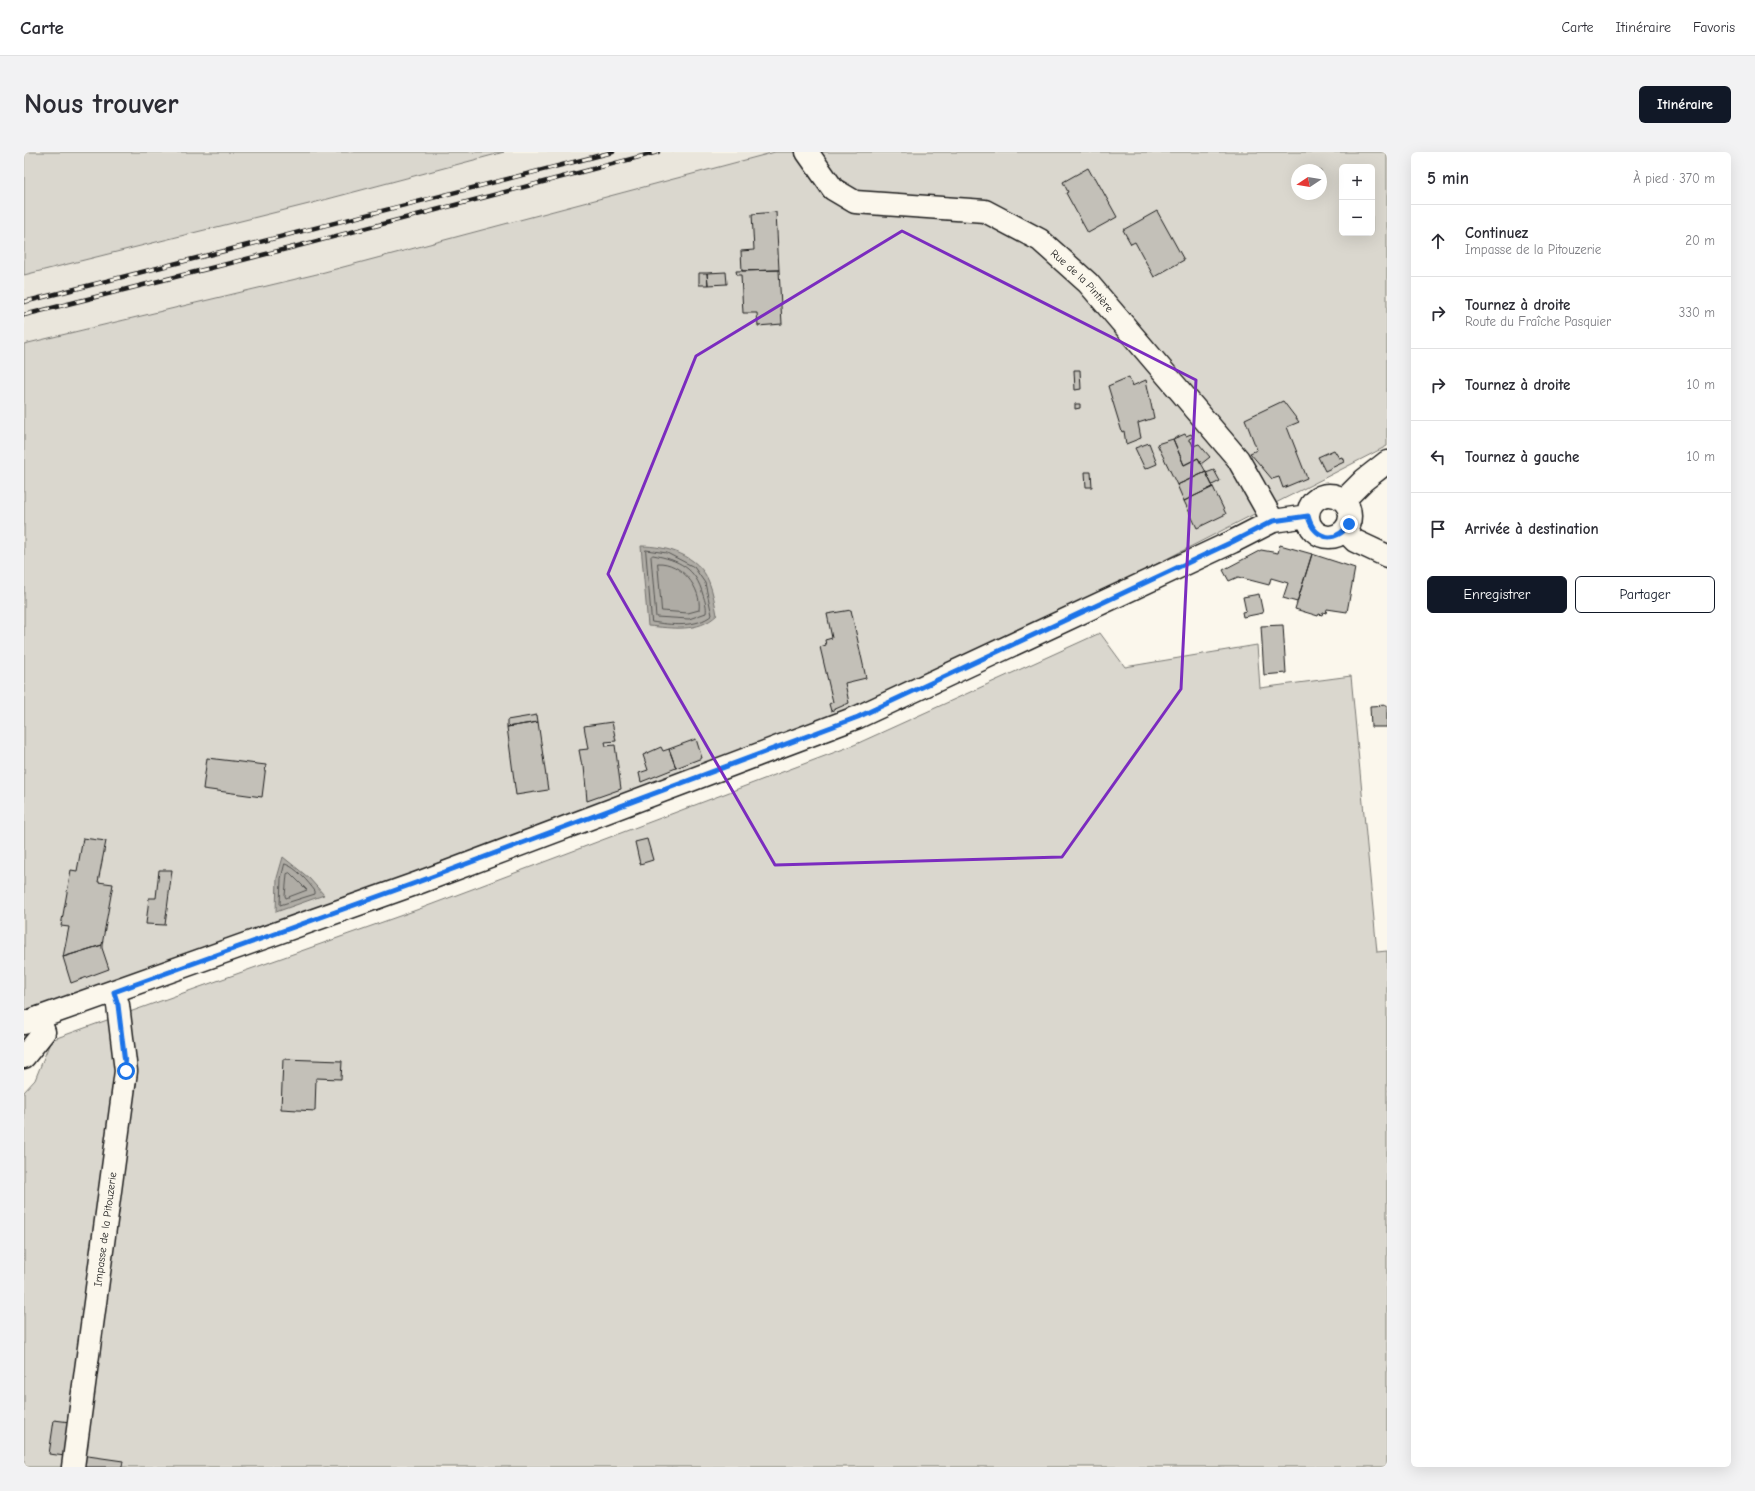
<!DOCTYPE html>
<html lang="fr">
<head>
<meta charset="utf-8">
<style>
	body { margin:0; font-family:"Comic Neue",sans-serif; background:#f2f2f3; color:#2b2b33 }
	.controls { position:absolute; right:12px; top:12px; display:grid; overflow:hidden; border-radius:6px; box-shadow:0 4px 16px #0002 }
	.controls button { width:36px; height:36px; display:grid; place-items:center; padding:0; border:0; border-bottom:1px solid #e1e1e2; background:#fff; color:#2b2b33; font:20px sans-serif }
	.compass { position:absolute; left:1267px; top:12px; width:36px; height:36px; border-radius:50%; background:#fff; box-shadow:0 4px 16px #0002; rotate:258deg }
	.stop { position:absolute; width:12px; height:12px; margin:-9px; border:3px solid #1a73e8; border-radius:50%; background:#fff }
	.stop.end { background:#1a73e8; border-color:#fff; box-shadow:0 1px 4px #0008 }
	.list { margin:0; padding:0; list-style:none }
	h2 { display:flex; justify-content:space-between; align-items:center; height:52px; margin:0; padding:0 16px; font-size:17px }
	h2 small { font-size:13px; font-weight:400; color:#7c7c81 }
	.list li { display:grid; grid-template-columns:26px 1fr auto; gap:12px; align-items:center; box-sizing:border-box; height:72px; padding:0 16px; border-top:1px solid #e1e1e2 }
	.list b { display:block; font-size:15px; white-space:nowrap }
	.list p { margin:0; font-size:13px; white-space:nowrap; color:#7c7c81 }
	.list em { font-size:13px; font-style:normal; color:#7c7c81 }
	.actions { display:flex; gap:8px; padding:12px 16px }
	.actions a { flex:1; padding:9px 0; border:1px solid #111827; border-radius:6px; text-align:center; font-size:14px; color:#111827 }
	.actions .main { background:#111827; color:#fff }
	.icon { flex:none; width:22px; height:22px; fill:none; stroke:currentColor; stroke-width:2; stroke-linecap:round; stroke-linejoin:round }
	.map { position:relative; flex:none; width:1363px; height:1315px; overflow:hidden; border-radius:6px }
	header { display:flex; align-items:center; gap:24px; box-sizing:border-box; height:56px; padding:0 20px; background:#fff; border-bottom:1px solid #e1e1e2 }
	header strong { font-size:19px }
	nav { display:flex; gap:22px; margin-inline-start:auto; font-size:14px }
	.intro { display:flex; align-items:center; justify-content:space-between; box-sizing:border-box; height:96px; padding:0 24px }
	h1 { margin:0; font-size:28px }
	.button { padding:10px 18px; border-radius:6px; background:#111827; color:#fff; font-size:14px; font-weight:700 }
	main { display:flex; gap:24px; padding:0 24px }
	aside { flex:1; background:#fff; border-radius:6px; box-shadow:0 4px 16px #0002 }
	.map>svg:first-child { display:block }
</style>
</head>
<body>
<header>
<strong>Carte</strong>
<nav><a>Carte</a><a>Itinéraire</a><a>Favoris</a></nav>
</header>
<div class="intro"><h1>Nous trouver</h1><a class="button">Itinéraire</a></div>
<main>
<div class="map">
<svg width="1363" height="1315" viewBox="0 0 1363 1315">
	<rect width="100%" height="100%" fill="#fbf7ec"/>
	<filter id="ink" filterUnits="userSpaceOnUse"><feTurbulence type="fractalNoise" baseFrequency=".025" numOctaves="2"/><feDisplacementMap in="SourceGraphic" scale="8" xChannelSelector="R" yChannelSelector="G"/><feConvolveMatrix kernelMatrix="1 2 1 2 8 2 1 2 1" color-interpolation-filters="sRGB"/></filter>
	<g filter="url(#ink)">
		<path fill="#eae6dc" d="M480,0H751L293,122L0,192V123L285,52Z"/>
		<path fill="#dad7ce" stroke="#7b7a75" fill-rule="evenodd" d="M0,0H480L285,52L0,123Z
			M751,0H1363V294L834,565L15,866L0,904V192L293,122ZM1318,15H1348V81H1318ZM1273,18H1297V42H1273Z
			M1076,481L1101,515L1233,493L1236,536L1327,524L1353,800L1363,799V1315H0V940L11,928L27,888L398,756L830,593Z"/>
		<path fill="#afaca5" stroke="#74726e" d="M617,394C642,394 675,403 685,430C689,440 691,452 693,463C674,481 648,476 624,474Z
			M259,705L285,726L300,743L252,760L253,726Z"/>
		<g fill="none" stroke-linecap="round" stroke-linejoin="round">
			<path stroke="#575653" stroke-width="1" d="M622,398L643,401L670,415L681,431L688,463C673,476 646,473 628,470Z
				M629,403C655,408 672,416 679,443C681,449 683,455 682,461L665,467L632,465L627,405Z
				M634,411C657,410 678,436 675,458L664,461L638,459Z
				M261,712C272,715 284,730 291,739V742L256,753L257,727Z
				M266,721L283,738L262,746L261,744L263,722Z"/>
		</g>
		<path fill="#c3c0b8" stroke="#1c1c1c" d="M1064,16L1069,25H1071L1093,65L1064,81L1042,41L1044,40L1039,30Z
			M1133,59L1160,108L1130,125L1111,90L1107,92L1099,78Z
			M752,60L755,118L718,119L717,99L730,98L728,62Z
			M755,118L758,172L734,174L733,161H719L717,123H713L712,119Z
			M702,120L703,132L684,133L683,121Z
			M675,121H683L684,133H675Z
			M1050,218H1056L1057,237L1051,238Z
			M1105,225L1108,234L1122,228L1130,266L1114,271L1117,286L1102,292L1100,279L1098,280L1084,234Z
			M1259,249L1275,270L1263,275L1283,326L1259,336L1255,325L1248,327L1226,301L1233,298L1221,267Z
			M1051,252H1056V256L1051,257Z
			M1161,282L1162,284L1167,282L1169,285L1165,287V289H1167L1169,294L1175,292L1186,305L1177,312L1174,306L1160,313L1149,287Z
			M1149,287L1160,313L1174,306L1182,320L1153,333L1133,292Z
			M1125,291L1133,312L1121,317L1111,296Z
			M1310,298L1315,306L1318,305L1320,310L1301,319L1294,305Z
			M1190,318L1196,329L1188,333L1182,321Z
			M1061,320H1067L1068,335H1062Z
			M1182,320L1189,335L1160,349L1153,333Z
			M1189,335L1202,362L1173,376L1160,349Z
			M1256,393L1288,402L1273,450L1259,446L1264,431L1247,426L1245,433L1214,425L1205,429L1199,418L1237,398L1254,401Z
			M1288,402L1331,416L1323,460L1303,457L1302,461L1299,460L1298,463L1295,462L1294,464L1271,457Z
			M1235,442L1239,461L1219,465L1218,460L1222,459L1219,445Z
			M827,458L842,526L821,531L825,551L807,559L805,552L809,550L796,495L802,493L801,488L808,486L803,462Z
			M1259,473L1262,521L1240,523L1237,474Z
			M1363,553V575H1347L1346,554Z
			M513,563L514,570L483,575V568Z
			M514,570L524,638L492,643L483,575Z
			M588,570L592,589L581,590L582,594L591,593L597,637L563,649L560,614H558L555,598L564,597L560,574Z
			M672,587L678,606L652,616L645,597Z
			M637,595L639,599L645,597L652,616L617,630L615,621L624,618L619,603Z
			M183,606L242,613L238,645L179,637Z
			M59,686L82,689L74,730L89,732L78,793L39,805L45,775L37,774L47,718L53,719Z
			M623,687L629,708L616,712L611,690Z
			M135,718H148L141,773L122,772L125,746H132Z
			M78,793V796L85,817L47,831L39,805Z
			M259,907L318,909L317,927L292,926L291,959L257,957Z
			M30,1268L46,1270L41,1304L25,1302Z
			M57,1303L99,1309L98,1315H56Z"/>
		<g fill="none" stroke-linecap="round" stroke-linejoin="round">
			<g stroke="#1c1c1c" stroke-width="25">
				<g id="street">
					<path id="s1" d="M783,0L809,37L831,50L961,59L1016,88L1064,131L1214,307L1249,369"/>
					<path d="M1321,379L1331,389L1363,404"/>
					<path d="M0,905L20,880L15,866"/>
					<path id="s2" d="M49,1315L102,919L94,853L90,840"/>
				</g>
			</g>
			<g stroke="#1c1c1c" stroke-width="25">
				<path id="secondary" d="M1284 364a21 21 0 1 1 42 0a21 21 0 1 1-42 0Z
					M1320,348L1340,328L1363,310
					M0,871L394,731L834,565L1208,390L1249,369L1284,364"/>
			</g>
			<use href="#street" stroke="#fbf7ec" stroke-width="22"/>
			<use href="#secondary" stroke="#fbf7ec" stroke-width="22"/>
			<g stroke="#1c1c1c" stroke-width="4.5">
				<path id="rail" d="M0,150L589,0
					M0,163L274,94L634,0"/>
			</g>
			<use href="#rail" stroke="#fbf7ec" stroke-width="3" stroke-dasharray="9" stroke-linecap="butt"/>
		</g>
	</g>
	<g fill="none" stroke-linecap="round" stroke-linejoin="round" filter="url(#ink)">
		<path stroke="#1a73e8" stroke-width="5" d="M102,919L94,853L90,840L394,730L834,565L1208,390L1249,369L1284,364C1290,387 1311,393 1325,372"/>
	</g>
	<path fill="none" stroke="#7b2cbf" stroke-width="3" stroke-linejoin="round" d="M878,79L1172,228L1157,537L1038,705L751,713L584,422L672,204Z"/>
	<g text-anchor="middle" stroke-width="3.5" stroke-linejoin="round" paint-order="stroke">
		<g font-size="11" fill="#1c1c1c" stroke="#fbf7ec">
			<text dy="4" stroke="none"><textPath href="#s1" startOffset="322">Rue de la Pintière</textPath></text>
			<text dy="4" stroke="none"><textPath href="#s2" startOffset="240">Impasse de la Pitouzerie</textPath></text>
		</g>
	</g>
</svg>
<div class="controls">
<button>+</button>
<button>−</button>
</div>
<svg class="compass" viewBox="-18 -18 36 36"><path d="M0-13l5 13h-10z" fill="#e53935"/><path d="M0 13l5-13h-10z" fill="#7c7c81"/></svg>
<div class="stop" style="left:102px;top:919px"></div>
<div class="stop end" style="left:1325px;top:372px"></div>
</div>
<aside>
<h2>5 min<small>À pied · 370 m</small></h2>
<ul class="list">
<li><svg class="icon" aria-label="ahead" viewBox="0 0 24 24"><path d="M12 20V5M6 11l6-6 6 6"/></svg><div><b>Continuez</b><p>Impasse de la Pitouzerie</p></div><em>20 m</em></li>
<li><svg class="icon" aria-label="right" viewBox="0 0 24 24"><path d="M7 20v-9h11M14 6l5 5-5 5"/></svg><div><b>Tournez à droite</b><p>Route du Fraîche Pasquier</p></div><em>330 m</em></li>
<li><svg class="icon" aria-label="right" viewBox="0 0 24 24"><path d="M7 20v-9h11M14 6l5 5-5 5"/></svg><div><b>Tournez à droite</b></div><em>10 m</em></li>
<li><svg class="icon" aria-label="left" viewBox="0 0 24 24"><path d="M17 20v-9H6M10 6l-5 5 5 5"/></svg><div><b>Tournez à gauche</b></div><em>10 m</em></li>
<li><svg class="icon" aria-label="arrive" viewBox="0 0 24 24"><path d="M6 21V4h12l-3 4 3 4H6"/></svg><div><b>Arrivée à destination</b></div></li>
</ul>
<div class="actions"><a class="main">Enregistrer</a><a>Partager</a></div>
</aside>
</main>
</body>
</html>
